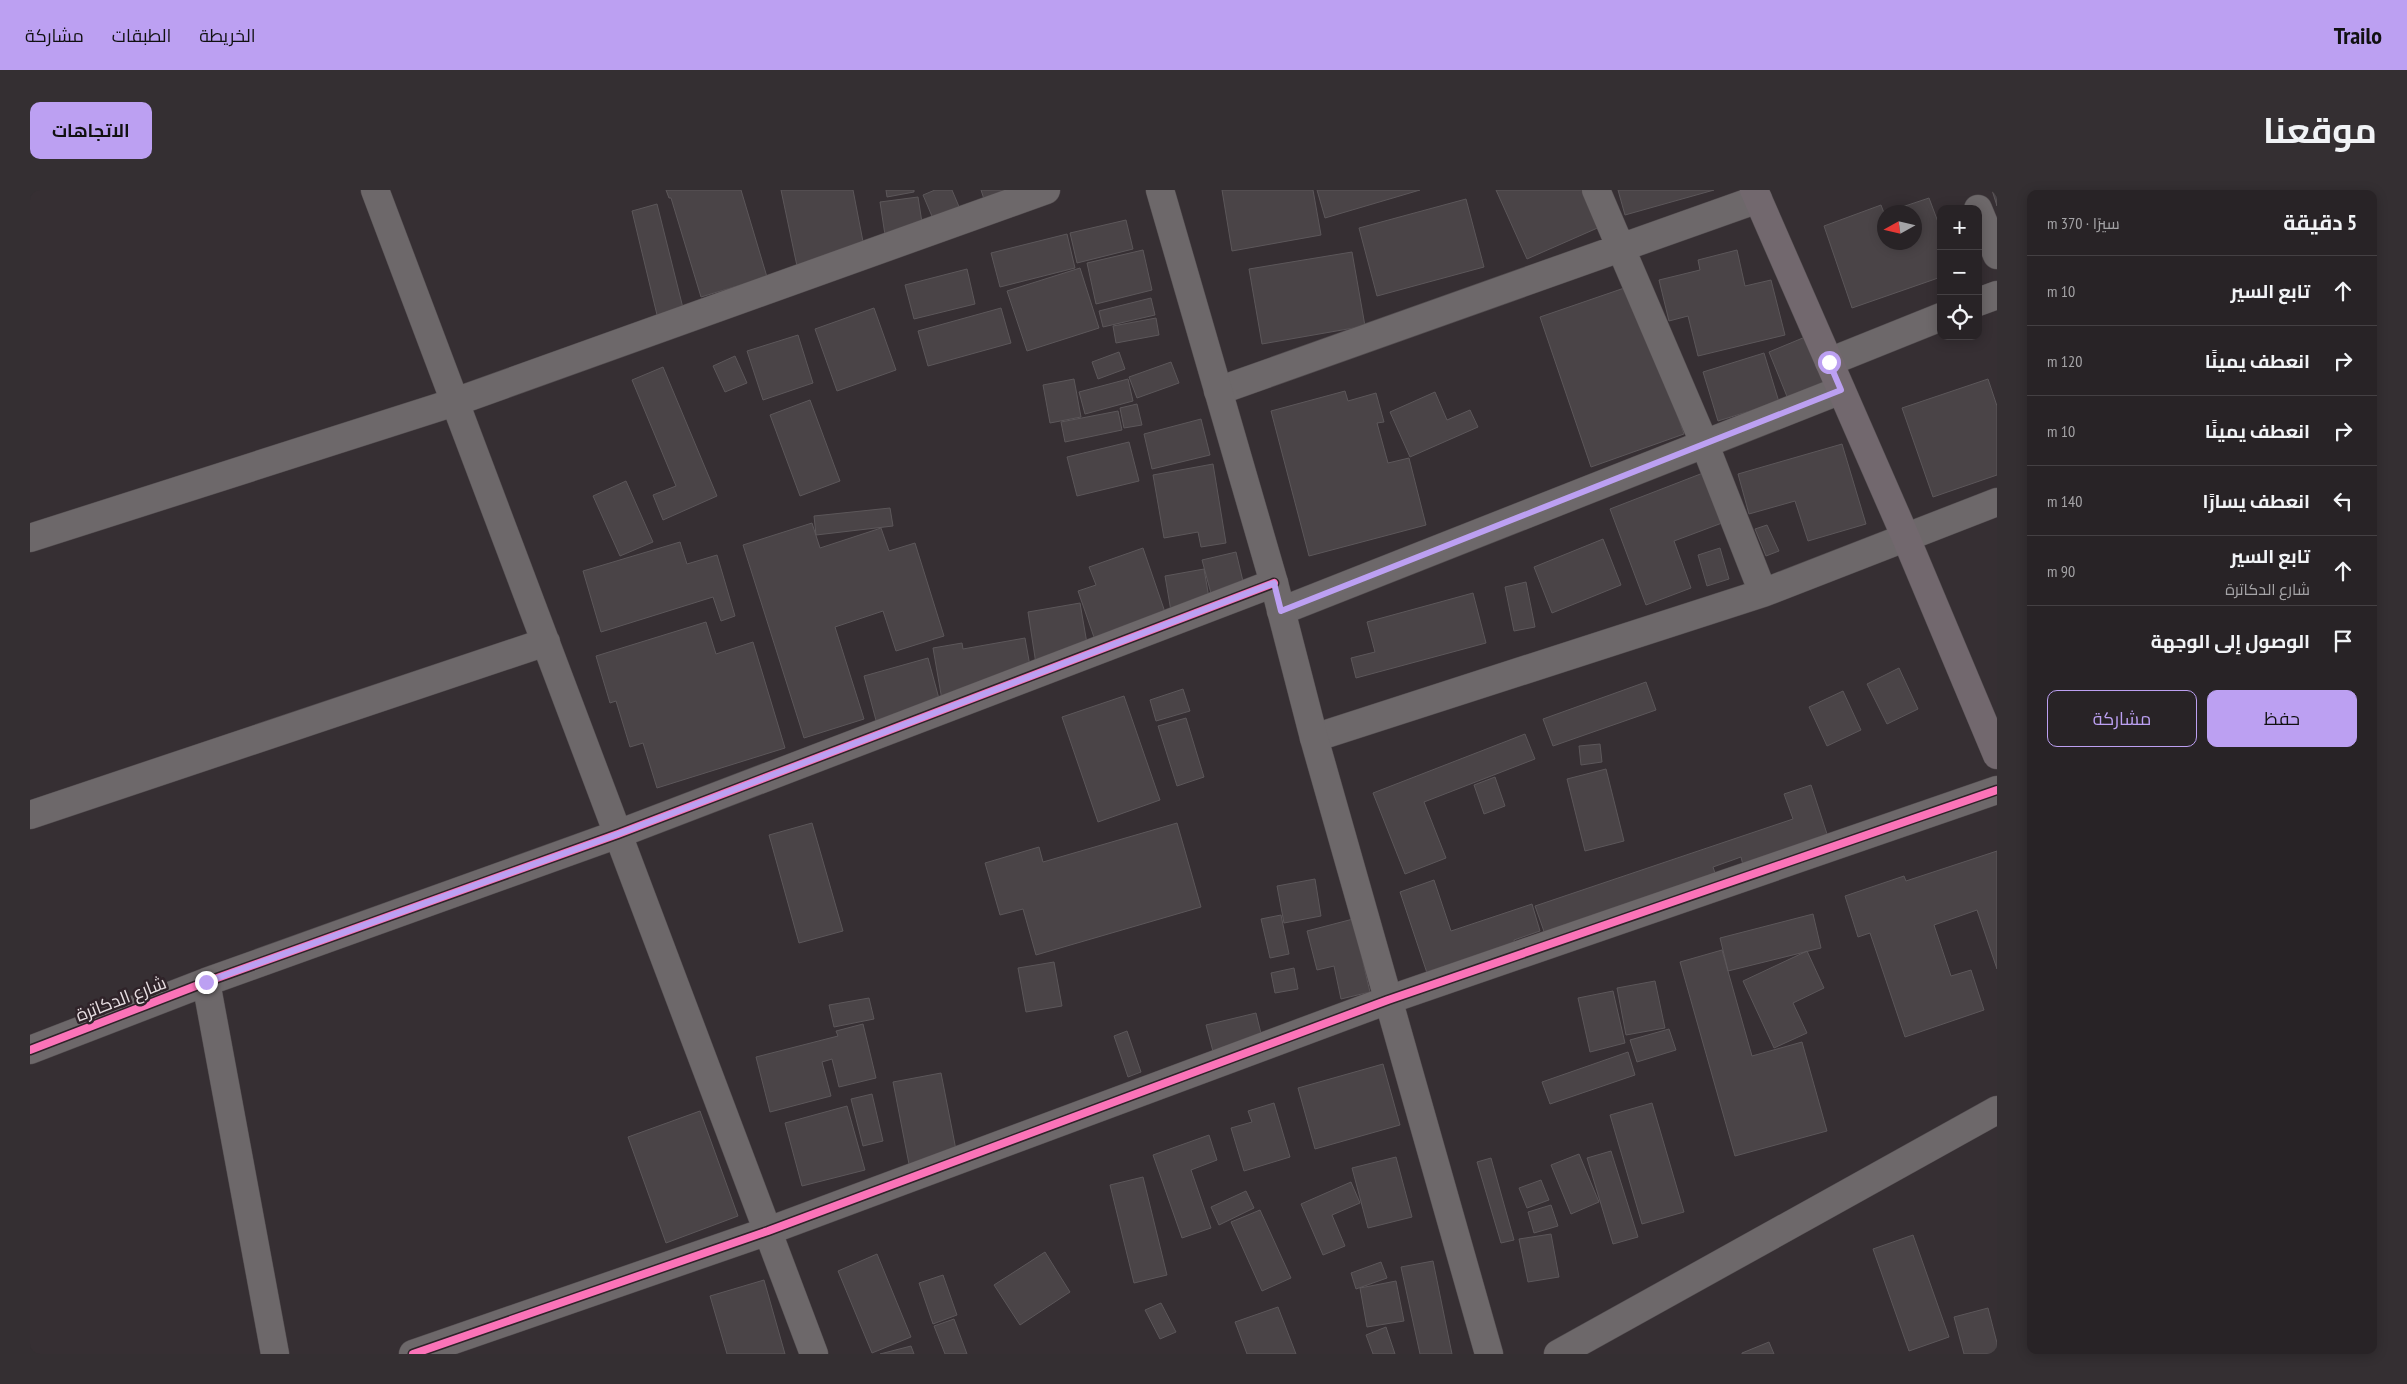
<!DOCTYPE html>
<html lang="ar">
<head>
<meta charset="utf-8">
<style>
	body { margin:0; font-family:"PT Sans Narrow",Cairo,sans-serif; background:#342f32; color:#f1f3f6; direction:rtl }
	.controls { position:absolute; right:15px; top:15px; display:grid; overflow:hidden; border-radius:10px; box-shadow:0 2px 12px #0003 }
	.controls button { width:45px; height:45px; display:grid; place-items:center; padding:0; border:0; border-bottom:1px solid #444043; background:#282326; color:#f1f3f6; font:25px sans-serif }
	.compass { position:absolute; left:1847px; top:15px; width:45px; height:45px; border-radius:50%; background:#282326; box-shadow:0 2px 12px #0003; rotate:262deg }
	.stop { position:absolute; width:15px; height:15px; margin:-11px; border:4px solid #bca0f2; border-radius:50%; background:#fff }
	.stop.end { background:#bca0f2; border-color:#fff; box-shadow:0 1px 5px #0008 }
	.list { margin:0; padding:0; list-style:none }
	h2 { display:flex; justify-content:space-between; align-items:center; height:65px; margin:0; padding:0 20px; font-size:21px }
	h2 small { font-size:16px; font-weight:400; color:#a5a4a7 }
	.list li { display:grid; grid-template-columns:32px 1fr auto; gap:15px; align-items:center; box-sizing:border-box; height:70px; padding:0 20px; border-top:1px solid #444043 }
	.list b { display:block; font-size:19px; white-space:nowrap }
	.list p { margin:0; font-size:16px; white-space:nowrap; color:#a5a4a7 }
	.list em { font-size:16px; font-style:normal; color:#a5a4a7 }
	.actions { display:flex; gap:10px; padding:15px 20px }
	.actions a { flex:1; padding:11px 0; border:1px solid #bca0f2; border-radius:10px; text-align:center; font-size:18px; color:#bca0f2 }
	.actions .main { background:#bca0f2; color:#111 }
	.icon { flex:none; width:28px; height:28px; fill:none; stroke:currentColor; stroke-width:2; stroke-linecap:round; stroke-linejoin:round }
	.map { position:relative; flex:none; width:1967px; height:1164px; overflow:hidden; direction:ltr; border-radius:10px }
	header { display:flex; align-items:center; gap:30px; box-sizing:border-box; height:70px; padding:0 25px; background:#bca0f2; color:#111 }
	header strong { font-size:24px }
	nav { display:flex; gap:28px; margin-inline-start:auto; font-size:18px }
	.intro { display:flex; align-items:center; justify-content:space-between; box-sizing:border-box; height:120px; padding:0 30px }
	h1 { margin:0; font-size:35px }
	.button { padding:12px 22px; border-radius:10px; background:#bca0f2; color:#111; font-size:18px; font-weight:700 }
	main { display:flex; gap:30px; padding:0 30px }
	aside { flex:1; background:#282326; border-radius:10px; box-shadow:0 2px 12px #0003 }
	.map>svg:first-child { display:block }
</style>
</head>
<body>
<header>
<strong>Trailo</strong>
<nav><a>الخريطة</a><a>الطبقات</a><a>مشاركة</a></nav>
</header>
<div class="intro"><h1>موقعنا</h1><a class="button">الاتجاهات</a></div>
<main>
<aside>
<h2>5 دقيقة<small>سيرًا · 370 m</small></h2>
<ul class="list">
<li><svg class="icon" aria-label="ahead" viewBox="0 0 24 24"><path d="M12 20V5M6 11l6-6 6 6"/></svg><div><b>تابع السير</b></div><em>10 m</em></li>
<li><svg class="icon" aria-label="right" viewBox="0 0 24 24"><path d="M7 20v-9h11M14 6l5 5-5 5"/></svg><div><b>انعطف يمينًا</b></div><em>120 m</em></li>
<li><svg class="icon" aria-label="right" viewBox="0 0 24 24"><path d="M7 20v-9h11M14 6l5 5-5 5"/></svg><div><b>انعطف يمينًا</b></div><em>10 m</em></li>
<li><svg class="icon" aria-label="left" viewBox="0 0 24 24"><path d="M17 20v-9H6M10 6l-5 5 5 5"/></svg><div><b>انعطف يسارًا</b></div><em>140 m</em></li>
<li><svg class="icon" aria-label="ahead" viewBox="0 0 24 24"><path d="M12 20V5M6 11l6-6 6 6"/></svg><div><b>تابع السير</b><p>شارع الدكاترة</p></div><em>90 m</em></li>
<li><svg class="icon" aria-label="arrive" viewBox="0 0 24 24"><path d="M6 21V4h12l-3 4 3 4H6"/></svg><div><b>الوصول إلى الوجهة</b></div></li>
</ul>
<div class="actions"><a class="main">حفظ</a><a>مشاركة</a></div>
</aside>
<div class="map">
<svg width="1967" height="1164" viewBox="0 0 1967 1164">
	<rect width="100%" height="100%" fill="#362f33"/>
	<path fill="#4a4447" stroke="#5c575a" d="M636,0H711L737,87L671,107L641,8H639Z
		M751,0H823L835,62L767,76Z
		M856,0H884V2L857,7Z
		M905,0H922L930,19L904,31L893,5Z
		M951,0H997L955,12Z
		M1192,0H1283L1291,45L1202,61Z
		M1287,0H1390L1295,28Z
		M1466,0H1556L1572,36L1497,69Z
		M1588,0H1684L1595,25Z
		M1962,0H1967V16Z
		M888,7L893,39L855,45L850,12Z
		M1899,8L1911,40V87L1822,118L1794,36L1851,15L1854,23V52H1884V22H1857Z
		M1436,9L1454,77L1347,106L1329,38Z
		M627,14L654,122L628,129L602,21Z
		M1096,30L1103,59L1047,73L1040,43Z
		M1037,44L1045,78L970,97L961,63Z
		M1113,60L1122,100L1066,114L1057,73Z
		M1707,60L1715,96L1741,90L1755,145L1668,166L1658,126L1639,131L1629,90L1670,80L1668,70Z
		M1322,62L1335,136L1232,154L1219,79Z
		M1050,78L1069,138L997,161L977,101Z
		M937,79L945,114L884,129L875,95Z
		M1603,95L1654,244L1561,277L1510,127Z
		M1121,108L1125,125L1073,137L1069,121Z
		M844,118L866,180L807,201L785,139Z
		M971,118L981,153L898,176L888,141Z
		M1126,128L1129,145L1086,153L1083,136Z
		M768,145L783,193L733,210L717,161Z
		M1780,145L1799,193L1758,209L1739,162Z
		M1089,162L1095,179L1068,189L1062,172Z
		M1734,163L1749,212L1688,231L1673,182Z
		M705,166L717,193L695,202L683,176Z
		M1141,172L1149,193L1107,208L1099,187Z
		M633,177L687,306L633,330L623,305L646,296L602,190Z
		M1044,189L1051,227L1020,233L1013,195Z
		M1098,189L1103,211L1055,224L1049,202Z
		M1958,189L1967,216V285L1903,307L1872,218Z
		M1315,201L1318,211L1346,203L1354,232L1347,233L1358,273L1379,268L1396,335L1279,366L1241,221Z
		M1405,202L1417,230L1440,220L1448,237L1380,267L1360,222Z
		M780,210L810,291L770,306L740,225Z
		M1107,214L1112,235L1094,238L1090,218Z
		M1088,221L1092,240L1035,252L1031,232Z
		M1171,229L1180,265L1122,279L1114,244Z
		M1099,252L1109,291L1047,306L1037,267Z
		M1812,254L1836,334L1778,351L1765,311L1719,324L1708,284Z
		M1183,274L1196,353L1171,357L1168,342L1134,348L1123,285Z
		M1673,283L1692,333L1644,351L1661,398L1616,415L1580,319Z
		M596,291L623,352L590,366L563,306Z
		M860,318L863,336L786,345L784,326Z
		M782,333L790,358L851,338L859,361L885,353L914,446L866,461L853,421L805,437L834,529L774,548L713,355Z
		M1737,335L1749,361L1736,366L1725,339Z
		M1573,349L1591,395L1522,423L1504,377Z
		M650,352L657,374L687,365L705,426L691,431L683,407L571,442L553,381Z
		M1113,358L1137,428L1066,453L1048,401L1066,395L1059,377Z
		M1690,358L1699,389L1677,396L1668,365Z
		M1206,362L1216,404L1183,411L1172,370Z
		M1174,379L1182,425L1143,433L1135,386Z
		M1496,392L1505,437L1484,441L1475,397Z
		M1443,403L1456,453L1326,488L1321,468L1345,462L1337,432Z
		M1050,413L1059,465L1006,474L998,422Z
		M676,432L686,464L723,452L755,558L627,598L613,553L600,557L586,511L580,513L566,466Z
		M995,448L1003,493L912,510L903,458L932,453L933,459Z
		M898,468L911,516L847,534L834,486Z
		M1869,478L1888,519L1857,534L1837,494Z
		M1616,492L1626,520L1523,556L1513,529Z
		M1153,499L1160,521L1126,531L1120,510Z
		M1813,501L1831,540L1797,556L1779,517Z
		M1094,506L1130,610L1068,632L1032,527Z
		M1156,528L1174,587L1147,596L1128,536Z
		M1495,544L1505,569L1394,612L1416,668L1375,684L1343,603Z
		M1570,554L1572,572L1551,575L1549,556Z
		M1576,579L1594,651L1555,661L1537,589Z
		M1465,587L1475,616L1454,624L1444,595Z
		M1781,595L1798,647L1713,675L1711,667L1683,677L1687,689L1517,750L1505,716L1763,629L1754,604Z
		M782,633L813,741L769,753L739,645Z
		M1147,633L1171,717L1006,765L993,719L970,725L955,673L1009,657L1013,672Z
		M1967,661V779L1947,720L1904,735L1921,786L1941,780L1954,820L1875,847L1840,743L1828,747L1815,706L1874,686L1876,691Z
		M1285,689L1291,726L1254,733L1247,696Z
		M1404,690L1421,741L1502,714L1510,741L1484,750L1488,764L1400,792L1370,702Z
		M1783,724L1791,758L1698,781L1690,748Z
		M1251,725L1259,764L1240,768L1231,729Z
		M1323,729L1340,802L1311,809L1304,776L1287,780L1277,741Z
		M1692,760L1722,866L1772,852L1797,941L1705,966L1650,772Z
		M1777,761L1794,798L1763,813L1777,843L1744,858L1713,791Z
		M1024,772L1032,816L996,822L988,778Z
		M1264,778L1268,799L1245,803L1241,783Z
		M1625,791L1635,838L1596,845L1587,798Z
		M1583,801L1595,853L1560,862L1548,808Z
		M839,808L844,829L804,837L799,815Z
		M1226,823L1234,856L1185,869L1176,835Z
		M833,834L846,888L809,897L802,869L792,872L801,906L740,922L726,867L808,846L806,841Z
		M1639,839L1646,860L1607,872L1600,850Z
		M1097,841L1111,882L1098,887L1084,846Z
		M1598,862L1605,885L1520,914L1512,892Z
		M1353,874L1370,935L1285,959L1268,898Z
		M911,883L927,965L879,974L863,892Z
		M842,904L853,951L833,956L821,909Z
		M1244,913L1260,967L1214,981L1201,938L1222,932L1218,921Z
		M1622,913L1654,1022L1612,1034L1580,925Z
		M817,916L835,980L772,996L755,933Z
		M670,921L708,1026L636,1053L598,947Z
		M1179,945L1187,970L1161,980L1181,1038L1152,1048L1123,965Z
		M1581,961L1608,1047L1583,1054L1557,968Z
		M1549,964L1569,1012L1541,1024L1521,975Z
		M1366,967L1382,1027L1338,1038L1322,978Z
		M1461,968L1484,1050L1471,1053L1447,972Z
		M1113,987L1137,1085L1104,1093L1080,995Z
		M1511,990L1519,1010L1497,1018L1489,998Z
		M1321,992L1330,1013L1302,1025L1315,1056L1293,1065L1271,1014Z
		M1216,1001L1224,1018L1189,1035L1181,1017Z
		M1521,1015L1528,1036L1504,1043L1498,1022Z
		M1230,1020L1261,1088L1232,1101L1201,1032Z
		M1521,1044L1529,1087L1498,1092L1489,1049Z
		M1883,1045L1919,1147L1879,1161L1843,1059Z
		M1015,1062L1040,1102L990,1135L964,1095Z
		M847,1064L881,1147L842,1163L808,1081Z
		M1403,1071L1422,1164H1390L1371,1077Z
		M1351,1072L1357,1088L1326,1099L1321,1083Z
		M913,1085L927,1125L903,1134L889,1093Z
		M734,1090L755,1164H697L680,1106Z
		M1366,1091L1374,1131L1337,1137L1330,1098Z
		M1131,1113L1146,1142L1130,1149L1115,1120Z
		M1248,1117L1266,1164H1217L1205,1132Z
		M1958,1118L1967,1153V1164H1934L1924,1127Z
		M924,1129L937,1164H915L904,1136Z
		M1356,1137L1365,1164H1343L1336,1145Z
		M1739,1152L1744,1164H1712V1163Z
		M881,1156L884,1164H850Z"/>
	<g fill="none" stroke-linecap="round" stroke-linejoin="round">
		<g stroke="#524c4f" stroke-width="29">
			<path id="minor" d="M345,0L784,1164
				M1566,0L1675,255L1733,403
				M1948,19L1967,65
				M1948,112L1967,105
				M1799,172L1911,127
				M1188,201L1728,9
				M0,348L425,212L1016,0
				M1251,421L1811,200
				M1284,548L1733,403L1967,312
				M0,625L516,452
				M176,792L245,1164
				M0,860L176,792L588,644L1244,393
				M383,1164L738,1041L1358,810L1967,600
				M1528,1164L1967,920"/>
		</g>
		<g stroke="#524c4f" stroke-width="29">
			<path id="tertiary" d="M1130,0L1244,393L1284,548L1459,1164"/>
		</g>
		<g stroke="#524c4f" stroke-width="29">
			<path id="primary" d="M1724,0L1876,348L1967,565"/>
		</g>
		<use href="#minor" stroke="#6d686a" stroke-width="28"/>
		<use href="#tertiary" stroke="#6d686a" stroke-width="28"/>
		<use href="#primary" stroke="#72686e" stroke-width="28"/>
		<g stroke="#2f2329" stroke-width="11">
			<path id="cycleway" d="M0,860L176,792L588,644L1244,393
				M383,1164L738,1041L1358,810L1967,600"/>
		</g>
		<use href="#cycleway" stroke="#fb73b8" stroke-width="8"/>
	</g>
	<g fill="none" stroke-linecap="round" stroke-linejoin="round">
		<path stroke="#bca0f2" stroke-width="6" d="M176,792L588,644L1244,393L1251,421L1811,200L1799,172"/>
	</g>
	<g text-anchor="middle" stroke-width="5" stroke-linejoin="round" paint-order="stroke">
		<g font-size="18" fill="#e8dfe3" stroke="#2f2329">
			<text transform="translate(91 809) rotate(-21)" y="6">شارع الدكاترة</text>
		</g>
	</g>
</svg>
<div class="controls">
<button>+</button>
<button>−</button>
<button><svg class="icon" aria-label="locate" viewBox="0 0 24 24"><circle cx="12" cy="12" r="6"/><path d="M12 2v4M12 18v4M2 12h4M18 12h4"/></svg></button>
</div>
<svg class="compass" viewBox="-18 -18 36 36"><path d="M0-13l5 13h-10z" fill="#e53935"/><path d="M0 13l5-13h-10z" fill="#a5a4a7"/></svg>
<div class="stop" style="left:1799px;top:172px"></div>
<div class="stop end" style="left:176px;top:792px"></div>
</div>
</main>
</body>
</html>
